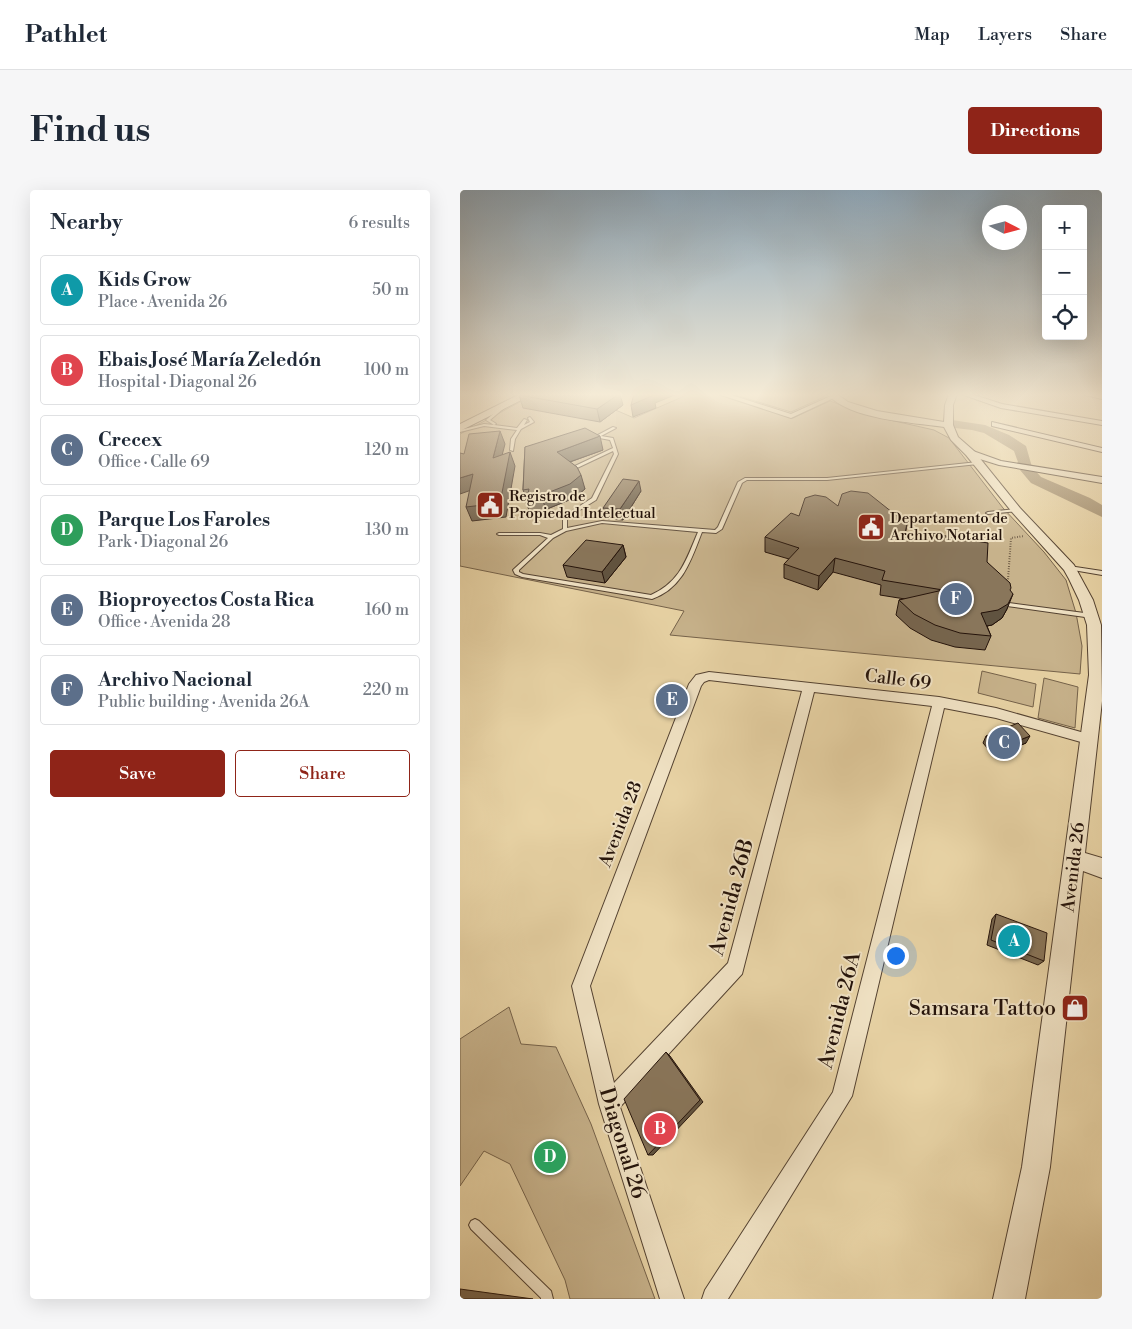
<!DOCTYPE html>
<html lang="en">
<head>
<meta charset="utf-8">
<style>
	body { margin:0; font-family:"Libre Bodoni",serif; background:#f6f6f7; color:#1f2937 }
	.controls { position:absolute; right:15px; top:15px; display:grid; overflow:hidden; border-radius:5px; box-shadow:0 5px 20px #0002 }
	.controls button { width:45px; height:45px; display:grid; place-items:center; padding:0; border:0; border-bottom:1px solid #e0e1e3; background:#fff; color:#1f2937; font:25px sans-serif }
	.compass { position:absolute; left:522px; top:15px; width:45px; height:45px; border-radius:50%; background:#fff; box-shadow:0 5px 20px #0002; rotate:96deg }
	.you { position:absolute; left:435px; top:765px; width:18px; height:18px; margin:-12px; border:4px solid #fff; border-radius:50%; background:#1a73e8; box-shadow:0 0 0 8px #1a73e833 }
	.badge { display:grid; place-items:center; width:32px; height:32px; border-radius:50%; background:#8f2418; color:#fff; font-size:16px; font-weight:700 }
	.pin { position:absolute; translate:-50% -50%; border:2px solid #fff; box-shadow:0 1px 5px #0006 }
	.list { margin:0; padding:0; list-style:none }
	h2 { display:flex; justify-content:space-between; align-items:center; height:65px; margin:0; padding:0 20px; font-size:21px }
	h2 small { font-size:16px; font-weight:400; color:#747a83 }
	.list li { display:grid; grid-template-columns:32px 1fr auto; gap:15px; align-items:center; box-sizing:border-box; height:70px; margin:0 10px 10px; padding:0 10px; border:1px solid #e0e1e3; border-radius:5px }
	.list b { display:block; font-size:19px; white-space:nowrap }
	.list p { margin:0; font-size:16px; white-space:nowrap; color:#747a83 }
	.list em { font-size:16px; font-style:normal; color:#747a83 }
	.actions { display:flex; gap:10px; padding:15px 20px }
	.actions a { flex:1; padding:11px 0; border:1px solid #8f2418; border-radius:5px; text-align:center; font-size:18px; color:#8f2418 }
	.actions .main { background:#8f2418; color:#fff }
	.icon { flex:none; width:28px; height:28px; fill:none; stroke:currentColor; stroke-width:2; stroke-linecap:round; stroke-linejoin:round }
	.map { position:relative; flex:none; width:642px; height:1109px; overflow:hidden; border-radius:5px }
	header { display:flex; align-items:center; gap:30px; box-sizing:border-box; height:70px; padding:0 25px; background:#fff; border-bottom:1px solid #e0e1e3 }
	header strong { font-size:24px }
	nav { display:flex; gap:28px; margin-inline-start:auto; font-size:18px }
	.intro { display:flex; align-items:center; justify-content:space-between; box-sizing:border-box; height:120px; padding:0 30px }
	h1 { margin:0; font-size:35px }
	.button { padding:12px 22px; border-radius:5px; background:#8f2418; color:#fff; font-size:18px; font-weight:700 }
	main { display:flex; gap:30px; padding:0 30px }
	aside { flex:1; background:#fff; border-radius:5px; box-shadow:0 5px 20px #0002 }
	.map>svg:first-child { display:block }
</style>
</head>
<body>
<header>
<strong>Pathlet</strong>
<nav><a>Map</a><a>Layers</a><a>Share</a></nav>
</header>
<div class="intro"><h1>Find us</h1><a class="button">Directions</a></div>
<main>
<aside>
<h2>Nearby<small>6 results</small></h2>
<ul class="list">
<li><span class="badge" style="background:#0f9aa8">A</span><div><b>Kids Grow</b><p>Place · Avenida 26</p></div><em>50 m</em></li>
<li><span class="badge" style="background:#e0444e">B</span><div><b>Ebais José María Zeledón</b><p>Hospital · Diagonal 26</p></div><em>100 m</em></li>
<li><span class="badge" style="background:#5c6f8a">C</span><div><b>Crecex</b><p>Office · Calle 69</p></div><em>120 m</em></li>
<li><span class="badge" style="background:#2e9e5b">D</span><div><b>Parque Los Faroles</b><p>Park · Diagonal 26</p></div><em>130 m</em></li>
<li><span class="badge" style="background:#5c6f8a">E</span><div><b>Bioproyectos Costa Rica</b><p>Office · Avenida 28</p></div><em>160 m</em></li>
<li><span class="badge" style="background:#5c6f8a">F</span><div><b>Archivo Nacional</b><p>Public building · Avenida 26A</p></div><em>220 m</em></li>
</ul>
<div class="actions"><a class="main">Save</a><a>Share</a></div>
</aside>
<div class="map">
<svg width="642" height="1109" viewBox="0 0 642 1109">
	<rect width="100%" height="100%" fill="#e8d3a5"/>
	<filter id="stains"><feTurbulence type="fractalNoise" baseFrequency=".004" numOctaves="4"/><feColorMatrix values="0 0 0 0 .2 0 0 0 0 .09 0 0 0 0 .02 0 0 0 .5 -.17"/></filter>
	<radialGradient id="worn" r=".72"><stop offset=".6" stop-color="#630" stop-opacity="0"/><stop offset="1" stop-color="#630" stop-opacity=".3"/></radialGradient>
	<path fill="#c7b28b" stroke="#75624a" d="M75,204L144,215L174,228L229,204H257L333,228L370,211L408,225L474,240L489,248L543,318L584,362L606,390L616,423L622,456L620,484L210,445L224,421L0,376V244Z
		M272,204H359L364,207L331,222Z
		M522,481L576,494L573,517L518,503Z
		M584,488L618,497L615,538L578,528Z
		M49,817L61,854L96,857L131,934L195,1109H110L105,1090L50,974L24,961L0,996V849Z"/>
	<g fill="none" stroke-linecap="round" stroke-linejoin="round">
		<path fill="#a59170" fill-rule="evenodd" d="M492,230L525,235L549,245L566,256L572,277L581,287L630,308L642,315V327L571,293L560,280L562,278L559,275L554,261L524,243L512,240L487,237L485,234L487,231Z"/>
		<g stroke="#544231" stroke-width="2">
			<path id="service" d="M40,218L43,219L30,230L35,233L36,234L34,235L57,238L64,229L67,230L64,235L70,232L68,228L70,227L74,232L61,239L55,249L53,261L50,260L51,249L57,240L24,236L0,242V240L24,234L34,235L26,230Z
				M153,237L156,238L141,246L153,248L158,264L136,310L107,328V338L142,331L255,340L258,337L278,292L285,288H367L518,272L520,273L518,274L367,290H287L282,293L262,339L256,343L242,342C231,370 223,398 192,409L62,387L55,384L53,380L54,379L88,348L80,345H39L37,344L39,343H80L91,345L103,339V327L132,308L154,264L153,261L117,278H115V276L153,258L150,250L129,246L131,245L136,246ZM142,333L238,342C226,370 221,391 191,405L63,384L59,382V380L93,348L106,341Z
				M556,319L558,320V321L528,324L526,323L528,322Z
				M609,376L642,381V385L607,379L606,378Z
				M549,413L632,424L635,426L632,428L547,416L546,415Z
				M15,1029L19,1031L91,1101L93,1109H81V1108L11,1039L9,1035L11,1031Z"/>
		</g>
		<g stroke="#544231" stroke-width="2">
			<path id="minor" d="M258,204H268L331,224L373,205L378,206L331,228Z
				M501,204H511L542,214L642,231V235L541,218Z
				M624,204L642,205V209L625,205Z
				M532,232L642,258V262L532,236Z
				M507,261H513L541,271L642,287V293L539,275L507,265Z
				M249,482L479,507L536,518L628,544L633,545L635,549L633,553L628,554L536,528L484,518L392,906L268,1109H242L245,1100L373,902L472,516L354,502L282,784L160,917L224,1109H200L139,914L112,796L229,494L236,485ZM249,490L342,501L268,773L154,893L130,796L241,496L244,492Z"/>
		</g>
		<g stroke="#544231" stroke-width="2">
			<path id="tertiary" d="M367,204H377L388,212L417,221L484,232L485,215L489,204H497L493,215V235L498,247L514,261L560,318L614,375L633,410L641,435L642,511L625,663L642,668V688L623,681L590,977L565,1109H533L562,977L629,485L627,435L619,410L609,389L604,380L552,322L506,265L491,250L484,237C450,232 391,230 367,204Z"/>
		</g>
		<g stroke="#23120a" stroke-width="2">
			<path id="secondary" d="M60,204H73L0,241V234Z"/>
		</g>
		<path stroke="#23120a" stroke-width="2" stroke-dasharray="0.5 2" stroke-linecap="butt" d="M544,391L548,390L551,348L564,346"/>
		<use href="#service" fill="#f0e2c4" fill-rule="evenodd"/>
		<use href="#minor" fill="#f0e2c4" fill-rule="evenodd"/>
		<use href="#tertiary" fill="#f0e2c4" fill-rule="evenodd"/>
		<use href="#secondary" fill="#f0e2c4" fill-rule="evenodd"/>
	</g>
	<path fill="#76654e" stroke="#23120a" d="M59,205L163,215L140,232L63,218Z
		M65,257L143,260L110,272L125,299L114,308L87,319L88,325L72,327L66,313L67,310L63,300Z
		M181,301L163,330L146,329L143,318Z
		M378,316L447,334L445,347L527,372L550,401L547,419L542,428L532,435L527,436L531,446L525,460L495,457L471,450L450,438L436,425L439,410L445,409L420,405L421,395L373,382L358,400L324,388V374L329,369L305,362V347L339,326Z
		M163,355L166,367L145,393L107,387L103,375Z
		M526,546L566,553L534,566L523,553Z
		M536,724L584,771L578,775L527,755L532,729Z
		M0,1099L73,1109H0Z"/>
	<path fill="#605340" stroke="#23120a" d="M159,204H160L163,215L140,232L137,219Z
		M188,204H217L195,213L196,218L173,227L171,215Z
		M40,241L45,254L38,281L33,268Z
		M140,246L143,260L101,275L97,262Z
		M50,262L55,276L46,327L12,331L6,317Z
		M13,284L20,297L0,304V288Z
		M121,285L125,299L114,308L87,319L88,325L83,311L82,305Z
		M179,291L181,301L163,330L160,319Z
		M163,355L166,367L145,393L142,382Z
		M375,368L373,382L358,400L359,386Z
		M553,404L547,419L542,428L532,435L516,438L521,423Z
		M570,546L566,553L534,566L537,559Z
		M206,862L210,866L243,912L193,965H188Z"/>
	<path fill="#89765b" stroke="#23120a" d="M60,204H159L137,219L59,205Z
		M174,204H190L194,205L171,215Z
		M125,238L140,246L97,262L117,277L121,285L110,294L82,305L83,311L66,313L69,299L63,300L65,257Z
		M40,241L33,268L50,262L40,313L6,317L13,284L0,288V263L4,264L9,244Z
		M163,289L179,291L160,319L143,318Z
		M391,301L408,303L447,334L444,347L466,350L468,343L528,353L527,372L550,393L551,398L550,400L553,404L548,414L538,420L521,423L531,446L500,443L475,435L454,424L439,410L483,400L422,390L425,381L375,368L359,386L324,374L339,358L305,347L331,323L339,326L345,308L355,305L366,307L378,316L382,304Z
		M126,350L163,355L142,382L103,375Z
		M558,533L570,546L537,559L526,546Z
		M536,724L587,743L584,771L531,750Z
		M206,862L240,910L188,965L164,909Z"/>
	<linearGradient id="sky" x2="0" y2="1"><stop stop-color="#8da6b8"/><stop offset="0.57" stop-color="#f5ebd6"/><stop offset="1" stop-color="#f5ebd6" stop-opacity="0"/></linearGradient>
	<rect width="642" height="359" fill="url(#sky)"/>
	<defs>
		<g id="civic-square" transform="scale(1.4375)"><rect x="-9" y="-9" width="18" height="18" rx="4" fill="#8f2418" stroke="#f0e2c4"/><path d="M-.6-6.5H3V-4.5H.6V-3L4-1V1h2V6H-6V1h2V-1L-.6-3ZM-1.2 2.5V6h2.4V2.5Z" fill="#fff"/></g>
		<g id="shop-square" transform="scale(1.4375)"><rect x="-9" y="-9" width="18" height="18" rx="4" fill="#8f2418" stroke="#f0e2c4"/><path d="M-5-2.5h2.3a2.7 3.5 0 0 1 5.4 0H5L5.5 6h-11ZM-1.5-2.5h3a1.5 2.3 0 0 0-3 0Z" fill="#fff"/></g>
	</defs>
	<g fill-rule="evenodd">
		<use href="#civic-square" x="30" y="315"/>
		<use href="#civic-square" x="411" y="337"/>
		<use href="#shop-square" x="615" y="818"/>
	</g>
	<g text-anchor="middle" stroke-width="4" stroke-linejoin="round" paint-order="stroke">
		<g font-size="15" fill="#23120a" stroke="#f0e2c4" text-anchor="start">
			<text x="49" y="311">Registro de<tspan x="49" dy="17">Propiedad Intelectual</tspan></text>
			<text x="430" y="333">Departamento de<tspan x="430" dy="17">Archivo Notarial</tspan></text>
		</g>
		<g font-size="18" fill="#23120a" stroke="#f0e2c4">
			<text transform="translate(438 489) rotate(7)" y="6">Calle 69</text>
			<text transform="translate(160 634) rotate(-69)" y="6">Avenida 28</text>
			<text transform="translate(613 677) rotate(-83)" y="6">Avenida 26</text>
		</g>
		<g font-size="21" fill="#23120a" stroke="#f0e2c4">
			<text transform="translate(271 707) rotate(-75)" y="7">Avenida 26B</text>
			<text transform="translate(379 820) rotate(-76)" y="7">Avenida 26A</text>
			<text transform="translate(163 953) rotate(73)" y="7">Diagonal 26</text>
		</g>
		<g font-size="21" fill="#23120a" stroke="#f0e2c4" text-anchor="end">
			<text x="596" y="825">Samsara Tattoo</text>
		</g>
	</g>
	<rect width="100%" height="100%" filter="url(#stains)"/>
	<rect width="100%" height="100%" fill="url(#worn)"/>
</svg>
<div class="controls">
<button>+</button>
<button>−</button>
<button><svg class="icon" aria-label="locate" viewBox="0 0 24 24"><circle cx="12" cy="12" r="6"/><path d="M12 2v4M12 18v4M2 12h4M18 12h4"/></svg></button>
</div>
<svg class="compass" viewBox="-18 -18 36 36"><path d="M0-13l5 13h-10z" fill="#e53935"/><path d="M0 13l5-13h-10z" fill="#747a83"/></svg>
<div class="you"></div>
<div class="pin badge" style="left:554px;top:751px;background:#0f9aa8">A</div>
<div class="pin badge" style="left:200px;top:939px;background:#e0444e">B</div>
<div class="pin badge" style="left:544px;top:553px;background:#5c6f8a">C</div>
<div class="pin badge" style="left:90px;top:967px;background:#2e9e5b">D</div>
<div class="pin badge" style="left:212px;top:510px;background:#5c6f8a">E</div>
<div class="pin badge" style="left:496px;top:409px;background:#5c6f8a">F</div>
</div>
</main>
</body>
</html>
